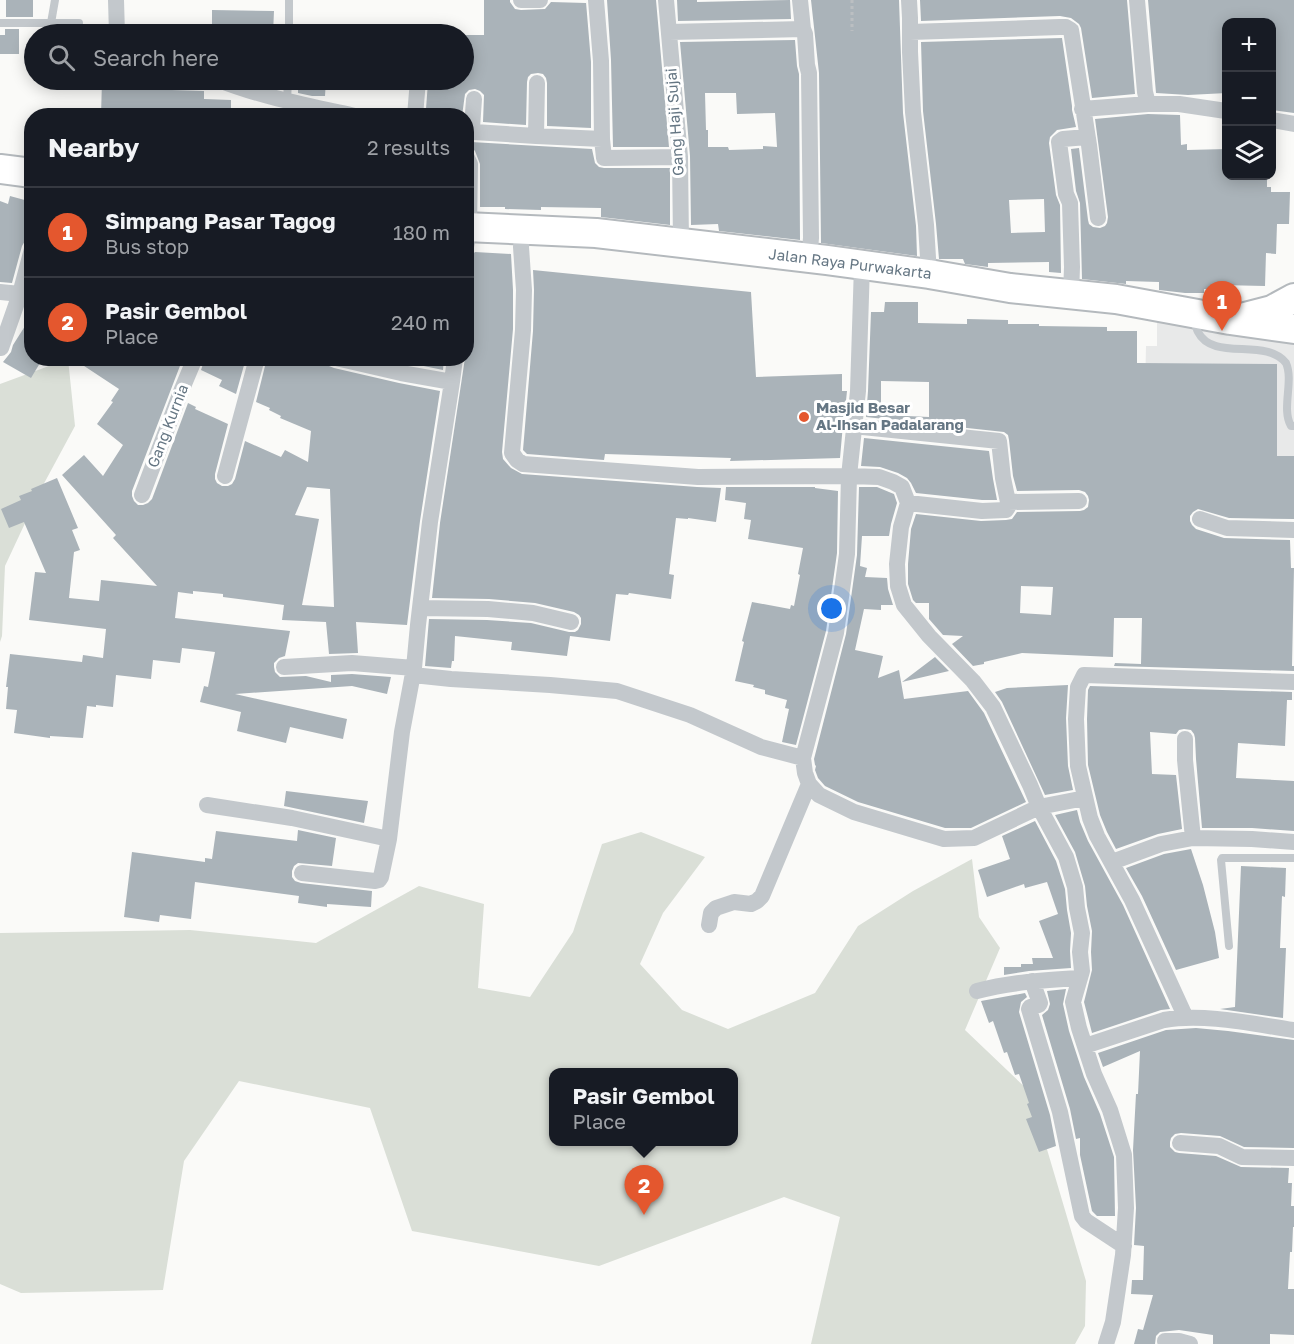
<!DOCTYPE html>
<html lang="en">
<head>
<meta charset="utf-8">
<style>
	body { margin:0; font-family:"Golos Text",sans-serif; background:#20242c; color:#f1f3f6 }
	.controls { position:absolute; right:18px; top:18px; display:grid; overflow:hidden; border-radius:12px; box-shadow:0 3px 15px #0003 }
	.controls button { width:54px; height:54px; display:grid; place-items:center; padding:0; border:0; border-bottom:2px solid #363941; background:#171b24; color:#f1f3f6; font:30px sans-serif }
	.you { position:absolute; left:832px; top:609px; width:21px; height:21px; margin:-15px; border:4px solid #fff; border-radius:50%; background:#1a73e8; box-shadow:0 0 0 9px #1a73e833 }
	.badge { display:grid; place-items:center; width:39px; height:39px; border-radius:50%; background:#e4572e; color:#fff; font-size:20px; font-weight:700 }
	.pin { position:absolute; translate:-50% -50px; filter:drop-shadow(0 2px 3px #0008) }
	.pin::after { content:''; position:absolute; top:32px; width:21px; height:18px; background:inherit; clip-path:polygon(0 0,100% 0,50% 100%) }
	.popup { position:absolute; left:549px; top:1068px; width:189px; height:78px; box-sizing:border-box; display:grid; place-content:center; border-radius:12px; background:#171b24; filter:drop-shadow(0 2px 4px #0005); font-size:20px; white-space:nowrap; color:#9ea1a6 }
	.popup b { font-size:22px; color:#f1f3f6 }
	.popup::after { content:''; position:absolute; left:50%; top:100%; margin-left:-12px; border:12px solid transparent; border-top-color:#171b24 }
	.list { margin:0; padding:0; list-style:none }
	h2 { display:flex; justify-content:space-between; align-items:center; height:78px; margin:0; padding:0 24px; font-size:26px }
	h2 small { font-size:20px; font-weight:400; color:#9ea1a6 }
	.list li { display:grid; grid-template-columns:39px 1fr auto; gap:18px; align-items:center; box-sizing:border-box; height:90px; padding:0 24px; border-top:2px solid #363941 }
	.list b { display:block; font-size:22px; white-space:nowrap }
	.list p { margin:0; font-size:20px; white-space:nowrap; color:#9ea1a6 }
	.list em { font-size:20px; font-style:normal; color:#9ea1a6 }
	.icon { flex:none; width:33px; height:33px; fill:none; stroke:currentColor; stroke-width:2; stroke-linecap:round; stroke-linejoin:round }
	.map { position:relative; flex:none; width:1294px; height:1344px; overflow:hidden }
	.search { position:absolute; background:#171b24; box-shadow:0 3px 15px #0003; left:24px; top:24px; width:450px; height:66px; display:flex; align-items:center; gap:15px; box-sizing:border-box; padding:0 21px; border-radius:33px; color:#9ea1a6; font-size:22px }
	.panel { position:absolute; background:#171b24; box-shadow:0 3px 15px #0003; left:24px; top:108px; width:450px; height:258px; border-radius:24px }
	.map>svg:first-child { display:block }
</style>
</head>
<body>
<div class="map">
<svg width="1294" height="1344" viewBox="0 0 1294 1344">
	<rect width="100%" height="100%" fill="#fafaf8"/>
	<path fill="#e8e9e9" d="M1157,318L1280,336L1294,343V457L1154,450L1144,437L1146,346H1157Z"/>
	<path fill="#dadfd7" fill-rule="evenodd" d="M68,359L75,426L41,489L5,566L2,636L0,642V384Z
		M641,832L705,857L663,913L640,964L682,1010L728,1029L815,993L858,926L913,891L972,859L979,917L1000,948L965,1030L1030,1092L1086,1281L1085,1326L1075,1344H811L840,1217L784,1197L599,1266L412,1231L370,1108L239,1081L184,1161L163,1290L21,1293L0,1284V933L190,930L316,943L419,886L484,904L478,988L530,997L573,932L602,844ZM554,1072H734V1142H554Z"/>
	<path fill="#aab3b9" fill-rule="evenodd" d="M6,0H33V17H6Z
		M484,0H510V2L515,9L521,10L545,9L551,2L586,3V2L591,62V128L547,126V83L546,78L543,74L538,73L531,74L528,77L527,82L526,125L483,122L484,95L480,91L475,89L469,90L465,94L462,116H428V109H426L428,82H439V80H464V35H484Z
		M607,0H656L669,147H613L611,60Z
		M677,0H697V2L790,0L791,19L678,21Z
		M811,0H899L903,113L916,226L917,256L821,243L819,73Z
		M920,0H1127L1135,94L1092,98L1081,28L1079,24L1071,18L1060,16L921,21Z
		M1148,0H1294V113L1272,110V22H1227V93L1188,95L1156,93Z
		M212,10L274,11L273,34H212Z
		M5,29H19V54H0V35H5Z
		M1062,38L1072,106V110L1076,127L1057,130L1050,137L1049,143L1056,195L1060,205L1061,273L1049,272V262L988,263V267L965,264L963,259H939L936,224L923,111L921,42ZM1044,199L1045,232L1011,233L1009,200Z
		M795,40L797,66L799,74L800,240L719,231L718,224L691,225L690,156L680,42ZM705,93H736L737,114L775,113L777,147L763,146V149L729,150L728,147H708V130H706Z
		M102,80H128V87L172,88V90L204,91V99L231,100V116H101Z
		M298,80H326L325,96H312L298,93Z
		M1148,114L1180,115L1181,145L1187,144V150L1227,149V176H1267V187H1271V192H1290L1289,224H1277L1276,254L1266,253L1265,286L1220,285V289H1204V293H1185L1159,290V282L1126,281V284L1082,279L1080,203L1076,191L1071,149L1079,148L1088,220L1089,224L1093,227L1100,228L1105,226L1107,223L1108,217L1095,119Z
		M471,142L592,149L595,163L599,167L604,168H670V225L601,217V208L541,207V210L505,209V207H480V164L475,151L471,147Z
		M10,196L32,202V239L25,241L22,246L12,283L0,282V201L8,204Z
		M475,252L511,254L513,290V329L502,452L503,459L511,468L522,474L697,487L721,488L716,522L688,518V519L676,518L669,574L674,575L671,599L629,593L628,595L616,594L610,641L570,636L567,656L511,650L512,642L455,636L454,661H452L451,668L425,666L429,619L487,620L531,623L569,632H575L578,630L581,624V618L579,615L574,612L535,603L489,599L432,598L440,523L465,358H466L467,257H470Z
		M533,270L751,292L756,377L842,374V391H847L844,420L843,424L840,458L730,461L731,458L605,454L604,460L527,454L523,450L533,331L534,290Z
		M885,302H918V323L967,324V319L1008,320V324H1039V326L1107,327V331H1137V363L1277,364V456H1294V519L1229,518L1198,509L1193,512L1190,516V521L1192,525L1196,529L1224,538L1290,540L1291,568H1294L1292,666H1294V671L1114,666L1115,663L1141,664L1142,618H1114L1113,657L1022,653L984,662V664L973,666L952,644L963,636L943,635L929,619V603H916L913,600L908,584V564L911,529L916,514L981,521L1006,520L1012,519L1017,512L1080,511L1084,510L1088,507L1089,500L1088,496L1085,492L1079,490L1017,491L1013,476L1009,440L1008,435L1004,432L866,417L868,391L871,312H884ZM881,381L929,382V417L885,415V412L881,411ZM1021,586L1053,587L1051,615L1020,613Z
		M32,315V358H43L31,378L3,362L11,352L13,345Z
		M72,358H183L132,491V496L134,501L138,505H143L148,503L152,499L188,403L196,407L195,409L228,424L215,474V479L217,483L222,486H228L232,484L235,479L245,441L281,457L285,450L308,462L311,431L280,418L281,416L269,410L270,408L256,402L267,358H305L318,364L320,360L327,362L329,366L334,368L399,383L440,391L420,521L407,625L356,622L358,653L329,654L326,622L282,620L284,605L223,597V594L193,591V594L178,592L175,618L290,631L285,656L279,658L274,663V667L275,672L280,677L306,676L331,682V675L352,674L391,677L387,694L352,686L235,694L347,719L343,739L290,727L286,743L237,731L241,712L200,702L204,686L208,687L215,652L182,648L180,663L153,660L151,679L116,675L113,707L96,705V707L87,706L83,738L50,736V738L14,733L17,710L6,709L8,687H6L10,654L82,662L83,655L103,658L106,629L29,620L35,572L46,573L24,522L9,528L1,509L21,500L19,496L32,491L31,489L57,478L78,528L72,530L80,550L74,552L69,598L99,601L101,580L157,586L113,538L116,535L62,475L84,455L103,476L123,445L97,424L113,402L111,401L119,389ZM307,487L330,489L334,607L302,605L319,519L295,515Z
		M205,358H246L236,394L219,386L222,380L201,370Z
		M385,358H444L443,370Z
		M864,438L989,451L993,479L997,500H982L916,493L911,483L907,478L898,473L880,467L861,466Z
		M726,487H815V488L838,491L837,553L826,631L796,745L782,742L789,709L785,708L787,700L765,694V690L753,687L754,685L735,681L744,642L742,641L752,602L790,609L791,605L794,606L800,575L798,574L803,548L748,539L751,520L744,519L746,503L725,500Z
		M859,487H877L889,492L894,494L897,503L891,524L889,536H862L860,566L867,568L865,577L887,578L888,589L893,605H881V610L864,609L855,650L883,656L878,678L899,670L904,699L968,691L984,713L1026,802L971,828H945L858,802L825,786L818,778L815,770L816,766L815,765L814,759L846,634L857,555Z
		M935,657L949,671L902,682Z
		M1068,685L1066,718L1068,766L1073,790L1045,795L1002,702L995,692L1007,688Z
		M1090,686L1292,692V700H1287L1285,746L1238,743L1236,778L1294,781V831L1252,828H1202L1196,759L1195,738L1194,734L1191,730L1184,729L1179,730L1176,734L1150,732L1152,774L1176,775L1182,829L1158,834L1116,849L1107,832L1100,815L1088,765L1087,719L1088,690Z
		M286,791L368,801L364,823L284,806Z
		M1077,810L1080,822L1088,841L1123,905L1170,1009L1161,1010L1092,1033L1084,1002L1092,970L1091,952L1092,931L1087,906L1085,886L1075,852L1055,815Z
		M1035,821L1056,861L1065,889L1067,910L1071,933L1070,951L1071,968L1029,971L1004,975V967H1021V964H1033L1032,958H1053L1039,921L1058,914L1047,882L1025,888L1024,884L987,897L978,870L1010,859L1002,836Z
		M298,830L336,838L332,866L298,863L294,866L292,871V877L295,881L301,883L372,891L371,907L327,904V907L298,903L299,896L195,882L191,919L160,915L159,922L124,917L132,852L205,862V858L212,859L216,831L297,841Z
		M1191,849L1203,885L1215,932L1219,958L1176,970L1142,896L1126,868L1164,854Z
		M1241,866L1286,868L1285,897L1282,896L1280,948H1286L1283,1018L1220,1009L1235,1007Z
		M1066,989L1063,1004L1069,1031L1084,1077L1100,1114L1114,1157L1115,1216H1097L1092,1211L1080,1155V1138L1076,1139L1070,1109L1042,1015L1048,1010L1050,1004L1047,991Z
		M1025,993L1027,997L1021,1002L1019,1012L1050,1115L1056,1146L1039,1152L1026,1119L1032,1117L1027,1104L1029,1103L1019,1074L1015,1075L1007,1052L1004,1053L993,1021L989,1023L981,1001Z
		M1196,1028L1228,1031L1294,1040V1148L1244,1147L1220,1136L1181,1133L1175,1134L1171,1138L1170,1142V1147L1175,1152L1179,1153L1216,1156L1241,1167L1289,1168L1288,1183H1292L1291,1206H1294V1227H1293L1292,1252H1290L1288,1289H1294V1335L1270,1334V1344H1213V1335L1179,1330L1160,1332L1156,1336L1155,1344H1134L1138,1329L1143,1330L1153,1295L1131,1294L1132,1280H1143L1144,1246L1134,1245L1136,1208L1133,1150L1136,1094H1138L1140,1051L1103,1067L1098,1053L1166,1030Z"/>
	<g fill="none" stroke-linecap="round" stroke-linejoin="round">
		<g stroke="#b4b9bd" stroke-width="32">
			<path id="highway" d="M0,169L32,173
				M466,227L596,233L827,260L929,274L1010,288L1116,299L1230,320L1294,329
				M1241,318L1272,310L1294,298"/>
		</g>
		<path stroke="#bbbfc2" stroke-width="3" stroke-dasharray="3 3" stroke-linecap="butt" d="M852,0V31"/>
		<path stroke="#c3c8cc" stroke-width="8" d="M0,23H79
			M51,23L55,0
			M289,34V0
			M287,101L288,80
			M1194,319C1195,323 1196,328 1198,332C1213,362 1266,337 1286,363C1294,381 1281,409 1291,426H1294
			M1229,946L1221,860L1222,858H1294"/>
		<path stroke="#c3c8cc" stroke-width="16" d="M116,0L117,34
			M521,0H540
			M596,0L601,61L602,139L604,158L680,157
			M666,0L680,157L681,243
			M800,0L803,29L805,34L807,65L809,73L811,238L809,259
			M909,0L910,18V52L913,112L926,225L929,274
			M1137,0L1145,92L1148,104
			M669,32L803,29
			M910,32L1060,27H1066L1071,30L1089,145L1098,218
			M219,80C262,97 309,106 355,116
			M537,83L536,136L602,139
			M474,99L472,128L474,132L536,136
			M1082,109L1148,104H1179L1226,111
			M415,116L418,80
			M1272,120L1294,124
			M466,156L470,164L469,228L466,247
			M523,229L521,247L524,290L523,330L512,453L517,460L523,464L698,477L849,476L858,391L862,265
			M0,292L20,294L32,300
			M1071,295L1072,267L1070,203L1066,194L1059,142L1063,139L1087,137
			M1,348L20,294L32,249
			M336,358L401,373L452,382
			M853,426L999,441L1003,478L1008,502V507L1006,510L982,511L908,503
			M225,476L257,358
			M142,495L182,389L195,358
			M1008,502L1079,501
			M1200,519L1227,528L1294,530
			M420,608L488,609L533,613L571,622
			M284,667L352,663L414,668
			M413,675L451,679L550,685L617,691L690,715L761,747L803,758
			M1185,739V760L1193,838
			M1085,798L1039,807L974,838L944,839L854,812L819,795L809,784L805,773L803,758L836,633L847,554L849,476L879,477L893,482L902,487L908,503L901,527L897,564L898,586L904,605L929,636L973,681L993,707L1030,785L1039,807L1066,857L1075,887L1077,908L1082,933L1080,952L1082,971L1073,1002L1079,1028L1094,1074L1110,1110L1124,1155L1126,1208L1123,1255L1113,1322L1106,1344
			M207,805L292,818L389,839
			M1112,862L1161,844L1193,838L1252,839L1294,842
			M302,873L375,881L379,880L381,877L389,839L402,732L414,668L418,625L430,522L452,382L455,358
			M709,925L711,913L716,908L734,902L751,904L757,901L762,896L809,784
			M1032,981L1040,1003L1039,1005L1030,1007L1029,1009L1060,1112L1082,1216L1086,1221L1124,1246
			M977,991C1011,982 1044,980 1079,978
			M1186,1018L1132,900L1097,836L1090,818L1078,766L1076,719L1078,687L1084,675L1294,682
			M1085,1046L1164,1020C1205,1013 1253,1024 1294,1030
			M1180,1143L1219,1146L1242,1157L1294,1158
			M1165,1341H1179L1190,1344"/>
		<use href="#highway" stroke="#fff" stroke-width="28"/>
	</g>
	<circle fill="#e4572e" stroke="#fff" stroke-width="2" cx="804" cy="417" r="6"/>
	<g text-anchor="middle" stroke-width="6" stroke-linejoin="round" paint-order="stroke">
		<g font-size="15" fill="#657683" stroke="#fff">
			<text transform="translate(675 122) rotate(-94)" y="5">Gang Haji Sujai</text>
			<text transform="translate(850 264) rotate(7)" y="5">Jalan Raya Purwakarta</text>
			<text transform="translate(168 426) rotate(-69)" y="5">Gang Kurnia</text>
		</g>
		<g font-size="15" font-weight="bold" fill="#657683" stroke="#fff" text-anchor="start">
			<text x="816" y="413">Masjid Besar<tspan x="816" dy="17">Al-Ihsan Padalarang</tspan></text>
		</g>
	</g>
</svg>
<div class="controls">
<button>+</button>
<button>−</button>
<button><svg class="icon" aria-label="layers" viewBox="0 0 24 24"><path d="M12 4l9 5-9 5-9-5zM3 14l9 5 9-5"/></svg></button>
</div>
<div class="you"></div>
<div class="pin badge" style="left:1222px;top:331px">1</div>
<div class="pin badge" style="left:644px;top:1215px">2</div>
<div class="popup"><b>Pasir Gembol</b>Place</div>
<div class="search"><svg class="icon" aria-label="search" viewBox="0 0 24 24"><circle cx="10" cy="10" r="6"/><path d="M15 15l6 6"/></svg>Search here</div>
<section class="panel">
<h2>Nearby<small>2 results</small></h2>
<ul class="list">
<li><span class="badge">1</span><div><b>Simpang Pasar Tagog</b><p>Bus stop</p></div><em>180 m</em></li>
<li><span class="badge">2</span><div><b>Pasir Gembol</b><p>Place</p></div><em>240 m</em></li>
</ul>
</section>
</div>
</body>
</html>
